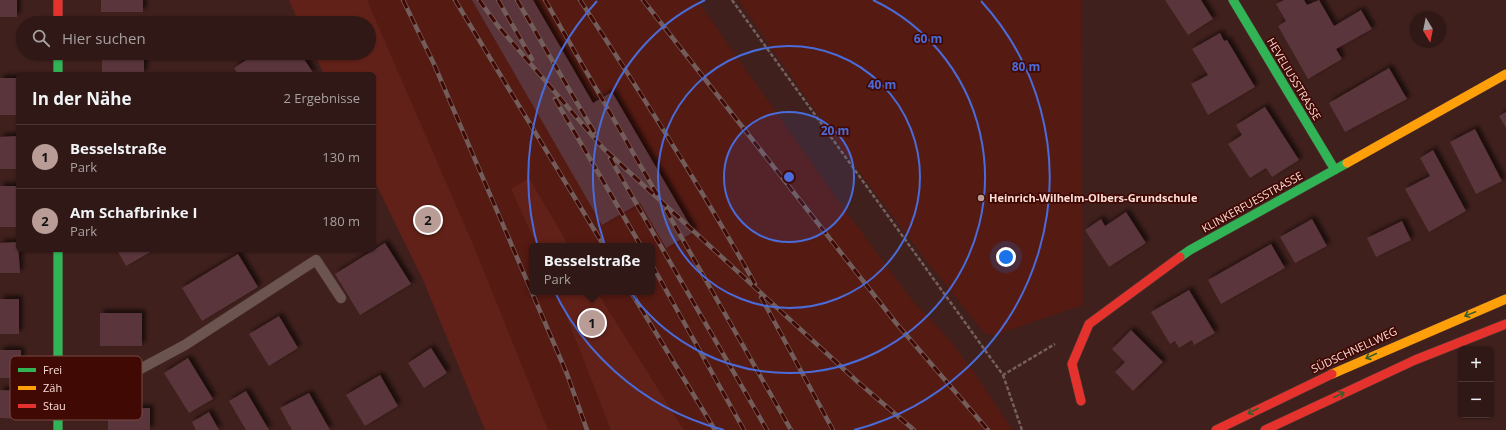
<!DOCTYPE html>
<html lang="de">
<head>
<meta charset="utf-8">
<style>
	body { margin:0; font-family:"Open Sans",sans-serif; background:#37211e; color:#f1f3f6 }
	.controls { position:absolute; right:12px; bottom:12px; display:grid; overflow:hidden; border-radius:6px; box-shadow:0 1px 3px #0004 }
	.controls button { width:36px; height:36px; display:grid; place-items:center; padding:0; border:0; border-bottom:1px solid #4a3734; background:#2f1815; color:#f1f3f6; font:20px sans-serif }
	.compass { position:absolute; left:1410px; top:12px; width:36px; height:36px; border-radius:50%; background:#2f1815; box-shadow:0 1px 3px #0004; rotate:170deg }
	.you { position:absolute; left:1006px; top:257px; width:14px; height:14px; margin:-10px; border:3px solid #fff; border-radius:50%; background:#1a73e8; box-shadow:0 0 0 6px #1a73e833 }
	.badge { display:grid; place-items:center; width:26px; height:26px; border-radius:50%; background:#ba9c96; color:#111; font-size:13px; font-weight:700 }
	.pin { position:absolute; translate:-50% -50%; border:2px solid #fff; box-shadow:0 1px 4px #0006 }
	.popup { position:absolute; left:529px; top:243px; width:126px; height:52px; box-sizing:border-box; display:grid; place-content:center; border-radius:6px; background:#2f1815; filter:drop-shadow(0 1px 3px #0005); font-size:13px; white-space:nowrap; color:#a7a0a0 }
	.popup b { font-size:15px; color:#f1f3f6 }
	.popup::after { content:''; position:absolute; left:50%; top:100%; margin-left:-8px; border:8px solid transparent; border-top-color:#2f1815 }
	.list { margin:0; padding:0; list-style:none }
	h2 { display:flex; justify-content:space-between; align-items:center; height:52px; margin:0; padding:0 16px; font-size:17px }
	h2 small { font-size:13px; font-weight:400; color:#a7a0a0 }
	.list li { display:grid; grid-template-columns:26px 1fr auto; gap:12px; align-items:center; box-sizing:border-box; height:64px; padding:0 16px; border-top:1px solid #4a3734 }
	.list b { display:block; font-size:15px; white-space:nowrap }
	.list p { margin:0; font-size:13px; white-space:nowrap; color:#a7a0a0 }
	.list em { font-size:13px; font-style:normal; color:#a7a0a0 }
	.icon { flex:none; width:22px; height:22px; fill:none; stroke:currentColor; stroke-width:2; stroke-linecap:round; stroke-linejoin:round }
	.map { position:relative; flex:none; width:1506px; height:430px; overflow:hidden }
	.search { position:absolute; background:#2f1815; box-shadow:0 1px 3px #0004; left:16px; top:16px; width:360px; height:44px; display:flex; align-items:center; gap:10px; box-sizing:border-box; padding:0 14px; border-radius:22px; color:#a7a0a0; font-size:15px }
	.panel { position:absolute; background:#2f1815; box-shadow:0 1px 3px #0004; left:16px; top:72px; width:360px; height:180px; border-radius:6px }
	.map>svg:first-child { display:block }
</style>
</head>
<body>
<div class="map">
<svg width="1506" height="430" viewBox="0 0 1506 430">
	<defs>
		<filter id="shadow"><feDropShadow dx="3.5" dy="-3.5" stdDeviation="2" flood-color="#0009"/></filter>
	</defs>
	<rect width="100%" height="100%" fill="#3f201c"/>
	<path fill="#551a12" d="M367,0H697L842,206L912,300L948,338L973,371L1013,430H684L597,292H652V246H569L529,179L511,189L537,246H532V292H557L611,430H548L475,249Z
		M738,0H1081L1083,305L995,335L985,334L922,255L836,141Z"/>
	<path fill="#622118" d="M289,0H367L475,249L548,430H485L424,282L374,180V74H324L314,53H369V23H299Z
		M529,178L569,246H537L511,189Z
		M557,292H597L684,430H611Z"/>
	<path fill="#5a353a" filter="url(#shadow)" d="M0,0H17V17H0Z
		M101,0H143V12H101Z
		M472,0H533L593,103L612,92L694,232L666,248L640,203L602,225Z
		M1165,0H1201L1213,19L1188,35Z
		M1284,0H1304L1307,5L1319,0L1334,26L1361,10L1372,29L1336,49L1342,59L1308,79L1278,26L1286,21L1276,4Z
		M1220,33L1224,41L1227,40L1255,87L1208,115L1191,84L1208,75L1192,49Z
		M102,53H144V74H102Z
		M257,53H300L314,74H238L234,68Z
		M1389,68L1407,99L1345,132L1329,103Z
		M0,78H16V115H0Z
		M1265,107L1299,160L1272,177L1266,168L1250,178L1228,144L1242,135L1236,125Z
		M1506,112V128L1499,116Z
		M1475,129L1502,181L1476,194L1450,142Z
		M17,136L18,169H0V137Z
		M1433,150L1466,211L1429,232L1405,189L1430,176L1420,158Z
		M0,186H18V227H0Z
		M1126,212L1146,243L1109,267L1085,230L1101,219L1105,226Z
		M1312,219L1327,246L1295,263L1280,237Z
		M1402,221L1411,240L1376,257L1367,238Z
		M18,242L20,273H0V243Z
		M385,243L411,284L360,315L335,274Z
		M1271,244L1285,268L1221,304L1208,280Z
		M117,250H154L126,266Z
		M238,254L258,287L202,321L182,288Z
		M1189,290L1215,333L1194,345L1192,340L1179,348L1175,341L1170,344L1151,312Z
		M0,299H19V334H0Z
		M100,313H142V346H100Z
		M279,316L298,348L269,366L249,334Z
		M1131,330L1163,362L1133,391L1115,372L1125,362L1112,349Z
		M431,348L447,373L424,388L408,363Z
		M0,350H21V378H0Z
		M188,358L213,399L189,413L164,373Z
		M380,375L398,406L365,426L346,395Z
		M0,390L21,391V419L0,418Z
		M246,391L269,430H246L229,401Z
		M309,393L330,430H292L280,408Z
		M150,408V430H108V409Z
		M209,412L219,430H196L192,422Z"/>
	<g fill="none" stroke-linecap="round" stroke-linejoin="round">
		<g stroke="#533b38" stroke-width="11">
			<path id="lane" d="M58,376H127L185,345L316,260L341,298"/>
		</g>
		<g stroke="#533b38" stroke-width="10">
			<path id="fast" d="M1233,0L1335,170
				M58,53V74
				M58,250V430
				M1180,257L1190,250L1347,163"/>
		</g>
		<g stroke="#533b38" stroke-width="10">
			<path id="slow" d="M1347,163L1506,74
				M1332,374L1506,299"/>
		</g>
		<g stroke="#533b38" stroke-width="10">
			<path id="jam" d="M58,0V23
				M1081,401L1072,364L1089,324L1180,257
				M1216,430L1332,374
				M1265,430L1415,360L1506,324"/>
		</g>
		<path stroke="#75605d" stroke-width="2.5" stroke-dasharray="4 2" stroke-linecap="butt" d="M732,0L1003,375L1055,344
			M1003,375L1022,430"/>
		<use href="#lane" stroke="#6c5450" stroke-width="10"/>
		<use href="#fast" stroke="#30b455" stroke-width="9"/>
		<use href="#slow" stroke="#ff9f0a" stroke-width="9"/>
		<use href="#jam" stroke="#e5322d" stroke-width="9"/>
		<g stroke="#735d5a" stroke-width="4.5">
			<path id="rail" d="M403,0L434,64L567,374L587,430
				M455,0L604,246
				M479,0L498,26L603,148L859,383L914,430
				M498,0L532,59
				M517,0L594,132
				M545,0L658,196
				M580,0C641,93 701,187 755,284
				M643,0L896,323L988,430
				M555,99L641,246
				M610,158L767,430
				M666,210L791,430
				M652,265L744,430
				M631,292L715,430
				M761,297L833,430"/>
		</g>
		<use href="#rail" stroke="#410904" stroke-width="3" stroke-dasharray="9" stroke-linecap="butt"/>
	</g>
	<defs><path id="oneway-shaft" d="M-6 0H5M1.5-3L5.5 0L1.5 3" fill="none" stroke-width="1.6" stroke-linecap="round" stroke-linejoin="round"/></defs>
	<g stroke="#385e2c">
		<use href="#oneway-shaft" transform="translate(1470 314) rotate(158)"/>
		<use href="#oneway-shaft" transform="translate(1371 356) rotate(155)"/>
		<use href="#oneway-shaft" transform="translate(1339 395) rotate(-25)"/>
		<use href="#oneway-shaft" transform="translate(1253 411) rotate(153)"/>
	</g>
	<circle cx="789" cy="177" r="65" fill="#4a6bd8" fill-opacity=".12"/>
	<g fill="none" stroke="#4a6bd8" stroke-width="2">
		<circle cx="789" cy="177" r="65"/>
		<circle cx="789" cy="177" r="131"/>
		<path d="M873 0A196 196 0 1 1 705 0"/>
		<path d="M724 430A261 261 0 0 1 597 1M981 1A261 261 0 0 1 854 430"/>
	</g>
	<circle fill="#ba9c96" stroke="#410904" stroke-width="1.5" cx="981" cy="198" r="4"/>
	<g text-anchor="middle" stroke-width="3.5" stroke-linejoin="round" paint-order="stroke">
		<g font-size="11" fill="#fcded8" stroke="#410904">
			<text transform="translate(1294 79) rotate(59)" y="4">HEVELIUSSTRASSE</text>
			<text transform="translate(1252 202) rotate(-29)" y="4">KLINKERFUESSTRASSE</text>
			<text transform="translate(1354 350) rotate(-25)" y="4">SÜDSCHNELLWEG</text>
		</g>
		<g font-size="11" font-weight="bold" fill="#fcded8" stroke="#410904" text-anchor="start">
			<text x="989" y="202">Heinrich-Wilhelm-Olbers-Grundschule</text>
		</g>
	</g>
	<rect x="10" y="356" width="132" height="64" rx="6" fill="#410904" stroke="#794944" stroke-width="1"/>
	<rect x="18" y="368" width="18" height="4" fill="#30b455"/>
	<rect x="18" y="386" width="18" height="4" fill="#ff9f0a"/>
	<rect x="18" y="404" width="18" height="4" fill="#e5322d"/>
	<g font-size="11" fill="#fcded8">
		<text x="43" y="374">Frei</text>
		<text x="43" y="392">Zäh</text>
		<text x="43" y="410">Stau</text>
	</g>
	<circle cx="789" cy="177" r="6" fill="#4a6bd8" stroke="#410904" stroke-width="2"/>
	<g font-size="12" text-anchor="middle" font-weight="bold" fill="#4a6bd8" stroke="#410904" stroke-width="3.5" stroke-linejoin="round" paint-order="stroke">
		<text x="928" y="43">60 m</text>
		<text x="1026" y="71">80 m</text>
		<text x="882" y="89">40 m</text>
		<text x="835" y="135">20 m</text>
	</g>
</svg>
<div class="controls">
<button>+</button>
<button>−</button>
</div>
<svg class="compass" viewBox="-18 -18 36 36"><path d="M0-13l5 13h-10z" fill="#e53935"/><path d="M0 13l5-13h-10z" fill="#a7a0a0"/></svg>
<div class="you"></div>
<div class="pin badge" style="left:592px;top:323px">1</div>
<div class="popup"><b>Besselstraße</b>Park</div>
<div class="pin badge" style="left:428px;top:220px">2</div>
<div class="search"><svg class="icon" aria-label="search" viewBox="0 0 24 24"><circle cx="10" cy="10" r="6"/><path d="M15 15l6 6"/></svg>Hier suchen</div>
<section class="panel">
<h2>In der Nähe<small>2 Ergebnisse</small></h2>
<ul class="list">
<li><span class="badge">1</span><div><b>Besselstraße</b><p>Park</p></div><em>130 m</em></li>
<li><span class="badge">2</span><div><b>Am Schafbrinke I</b><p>Park</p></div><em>180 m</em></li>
</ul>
</section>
</div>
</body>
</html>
